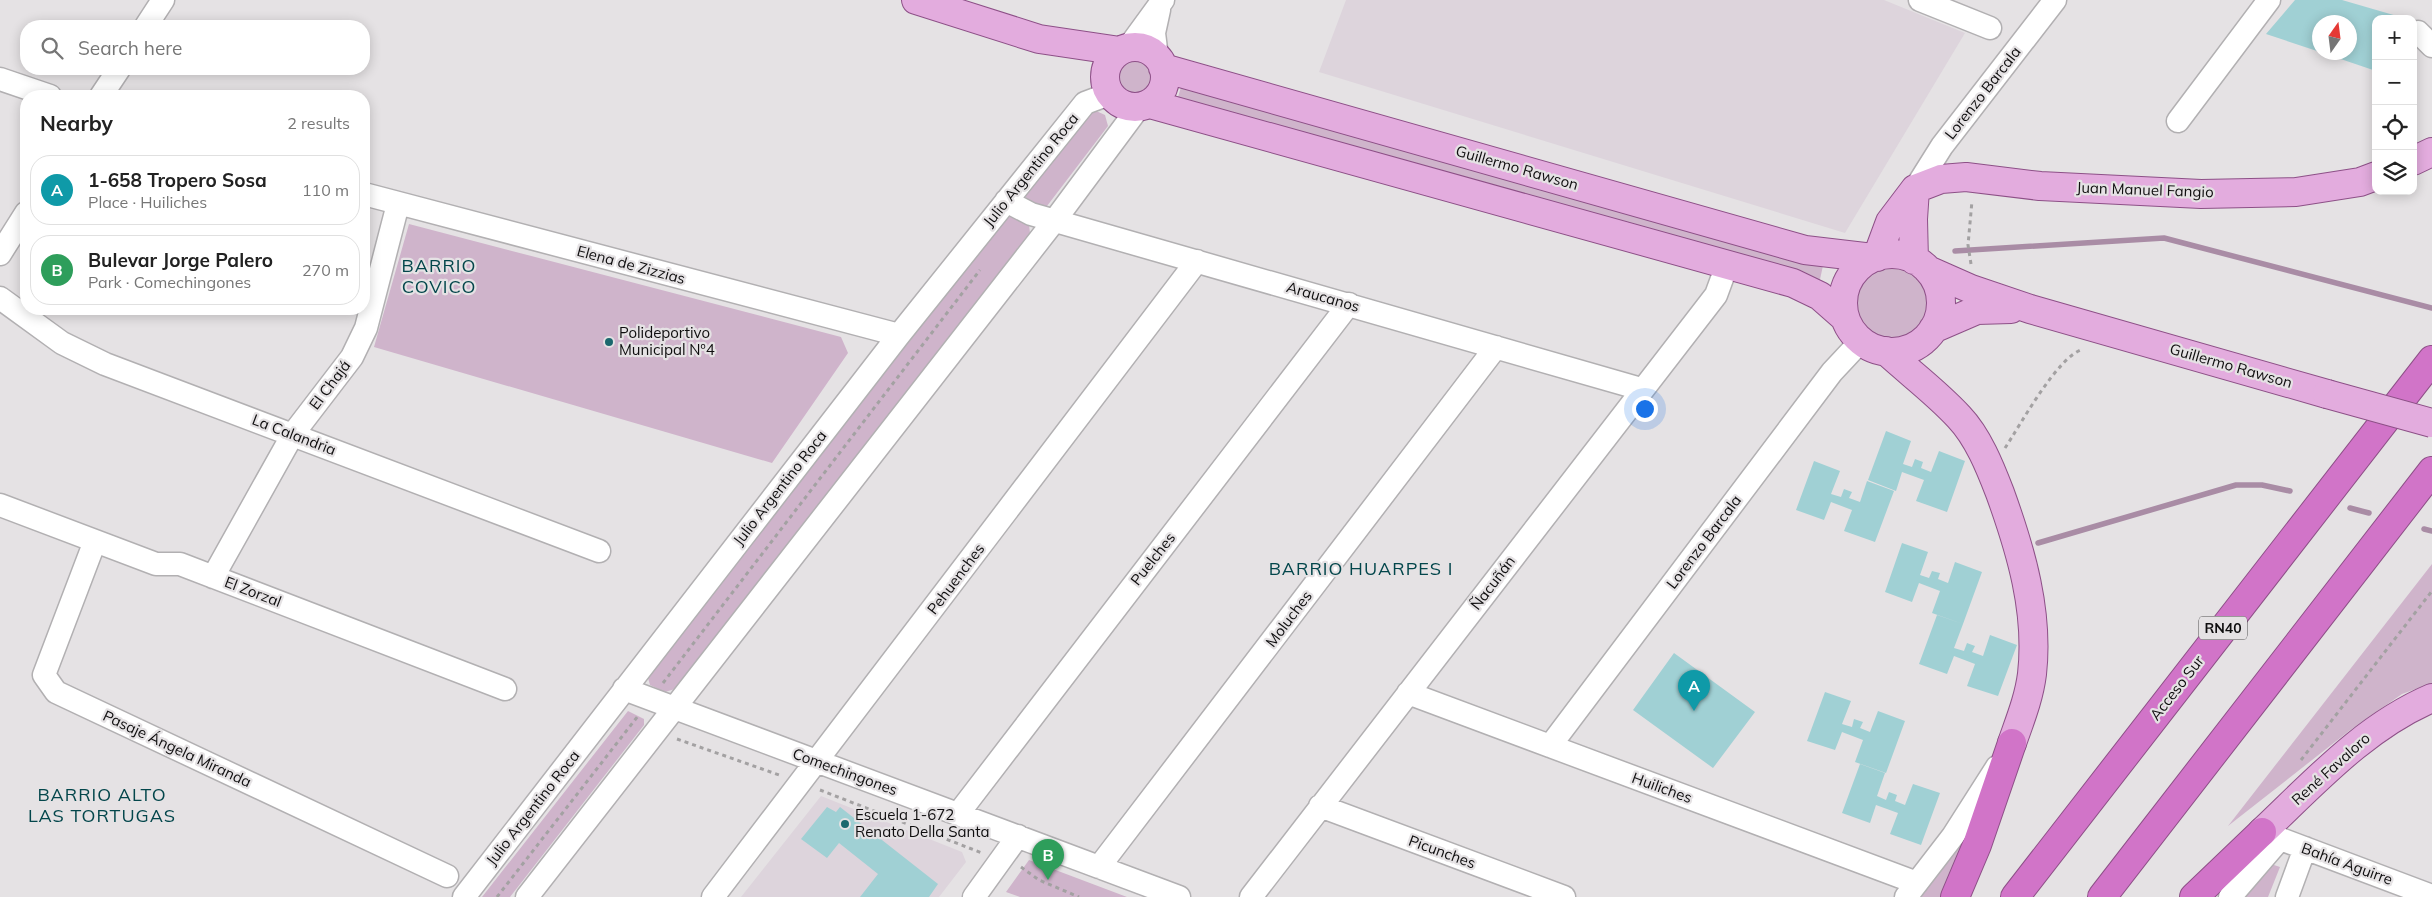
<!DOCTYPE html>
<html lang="en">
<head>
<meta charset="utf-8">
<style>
	body { margin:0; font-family:Mulish,sans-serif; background:#f2f2f2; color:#222 }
	.controls { position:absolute; right:15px; top:15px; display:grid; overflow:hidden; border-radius:10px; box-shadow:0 2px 12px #0003 }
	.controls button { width:45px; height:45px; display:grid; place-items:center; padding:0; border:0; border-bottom:1px solid #e0e0e0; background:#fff; color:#222; font:25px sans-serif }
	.compass { position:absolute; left:2312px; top:15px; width:45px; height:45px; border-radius:50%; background:#fff; box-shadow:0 2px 12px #0003; rotate:14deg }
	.you { position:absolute; left:1644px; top:408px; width:18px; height:18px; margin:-12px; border:4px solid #fff; border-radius:50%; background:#1a73e8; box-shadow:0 0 0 8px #1a73e833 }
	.badge { display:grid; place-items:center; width:32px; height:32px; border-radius:50%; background:#1b686e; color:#fff; font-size:16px; font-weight:700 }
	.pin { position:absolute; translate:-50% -41px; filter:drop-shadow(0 1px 2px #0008) }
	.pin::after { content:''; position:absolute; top:26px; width:18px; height:15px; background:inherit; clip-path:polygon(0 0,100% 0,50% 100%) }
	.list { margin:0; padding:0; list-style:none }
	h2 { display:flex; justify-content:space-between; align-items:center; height:65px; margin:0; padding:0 20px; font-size:21px }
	h2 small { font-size:16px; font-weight:400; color:#767676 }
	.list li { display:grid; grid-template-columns:32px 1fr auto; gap:15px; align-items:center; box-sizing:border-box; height:70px; margin:0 10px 10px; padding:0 10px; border:1px solid #e0e0e0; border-radius:20px }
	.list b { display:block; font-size:19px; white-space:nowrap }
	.list p { margin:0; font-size:16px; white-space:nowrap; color:#767676 }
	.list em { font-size:16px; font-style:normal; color:#767676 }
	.icon { flex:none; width:28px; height:28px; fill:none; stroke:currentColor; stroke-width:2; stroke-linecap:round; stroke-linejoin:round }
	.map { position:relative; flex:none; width:2432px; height:897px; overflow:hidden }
	.search { position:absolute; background:#fff; box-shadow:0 2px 12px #0003; left:20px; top:20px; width:350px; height:55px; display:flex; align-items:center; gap:12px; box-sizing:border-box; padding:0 18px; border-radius:20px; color:#767676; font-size:19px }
	.panel { position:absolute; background:#fff; box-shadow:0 2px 12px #0003; left:20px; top:90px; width:350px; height:225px; border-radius:20px }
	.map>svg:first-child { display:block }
</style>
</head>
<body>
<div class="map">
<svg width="2432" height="897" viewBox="0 0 2432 897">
	<rect width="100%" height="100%" fill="#e5e2e4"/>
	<path fill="#ddd4dc" d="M1346,0H1884L1965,33L1845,233L1319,72Z
		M821,796L962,852L966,862L939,897H741Z"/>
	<path fill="#cfb4cb" d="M1112 77a22 22 0 1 1 44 0a22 22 0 1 1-44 0Z
		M1181,87L1824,261L1819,284L1180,101L1178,97Z
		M1094,110L1105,115L1108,126L1047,206L1044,208L1027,200L1025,194L1087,112Z
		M1011,215H1015L1029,225L1030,233L675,689L665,692L650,685L648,678L1006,217Z
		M409,224L841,337L848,353L772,463L374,347Z
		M1855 302a37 37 0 1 1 74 0a37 37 0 1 1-74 0Z
		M2432,564V683L2402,694L2349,731L2228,826Z
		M628,711L644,719V725L510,897H482Z
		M1968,835L1943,897H1920Z
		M1029,860L1127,897H1020L1006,892Z
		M2271,864L2280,867L2268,897H2242Z"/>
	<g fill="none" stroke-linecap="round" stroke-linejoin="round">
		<path stroke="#a98ca5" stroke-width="5.5" d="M1955,251L2164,238L2432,308
			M2350,508L2369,513
			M2424,529L2432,531
			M2038,543L2236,485H2262L2290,491"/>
	</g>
	<path fill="#a0d0d4" d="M2295,0H2342L2397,16L2396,19H2376V71L2323,53L2350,52V22H2320V52L2266,34Z
		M1886,431L1911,441L1903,464L1912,467L1915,459L1923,462L1921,468L1931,472L1939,451L1965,461L1947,512L1916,501L1924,480L1902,472L1896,491L1868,480Z
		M1814,461L1840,471L1831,494L1841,497L1844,489L1852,492L1849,498L1860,502L1867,481L1894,491L1875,542L1844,531L1852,510L1831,502L1824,520L1796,510Z
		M1902,543L1928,552L1920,575L1929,578L1932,571L1940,573L1938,579L1948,583L1955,562L1982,572L1963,624L1932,613L1940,591L1919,583L1912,602L1885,592Z
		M1937,615L1963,624L1954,648L1964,651L1967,643L1975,646L1972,652L1983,656L1990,635L2017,645L1998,696L1967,686L1975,664L1954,656L1947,674L1919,664Z
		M1674,653L1755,712L1713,768L1633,710Z
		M1825,692L1851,701L1842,724L1852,727L1854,719L1863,722L1860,728L1870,732L1878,711L1905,721L1886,773L1855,762L1863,740L1842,732L1835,750L1807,741Z
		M1860,764L1885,773L1877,796L1886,800L1889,792L1897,795L1895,801L1905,805L1913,784L1940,793L1921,845L1890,834L1898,813L1876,805L1870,823L1842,813Z
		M827,807L836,812L840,807L938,884L929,897H860L878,874L839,843L827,858L801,839Z"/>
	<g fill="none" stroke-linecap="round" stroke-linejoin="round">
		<g stroke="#b2b0b2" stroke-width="25">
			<path id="minor" d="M1920,0L1990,28
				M146,26L163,0
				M2418,32L2432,46
				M1128,48L1163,0
				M1157,57L1154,33L1159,10
				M0,79L50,96
				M101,96L119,69
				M2178,121L2269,0
				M1915,189L1942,146L2055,0
				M364,194L899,335
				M1006,201L1031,214L1641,389
				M0,254L26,213
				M0,298L62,343L105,364L599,551
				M0,505L156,564H180L505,689
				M95,541L44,675L56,692L447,876
				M213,577L293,434L352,357L366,328L398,204
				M624,689L1179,897
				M1408,693L1917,883
				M1550,746L1832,372L1861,341
				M1320,806L1564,897
				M958,814L1349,304
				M2262,832L2432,896
				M1099,867L1496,347
				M464,897L899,335L1085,103L1109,94
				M527,897L1055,220L1139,107
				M713,897L1197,261
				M974,897L1018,836
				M1251,897L1716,295L1727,265
				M1906,897L1953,836L1997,767
				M2230,897L2280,839
				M2287,897L2305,848"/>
		</g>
		<g stroke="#8d5087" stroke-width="30">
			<path id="major" d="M916,0L1039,39L1120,51
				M1105 77a30 30 0 1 1 60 0a30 30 0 1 1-60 0Z
				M1163,68L1805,250L1873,258
				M1150,104L1793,283L1820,296L1845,318
				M2413,161L2432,152
				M1915,189L1941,179L1966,177L2040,186L2201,194L2296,192L2360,182L2376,176
				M1843 303a49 49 0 1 1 98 0a49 49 0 1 1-98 0Z
				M1877,257L1890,222L1915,189
				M1914,260L1913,219L1915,189
				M1928,270L1971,289L2030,309L2327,394
				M1933,329L1977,310L2011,309
				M1886,351C1910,373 1937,393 1959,417C1978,437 1990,467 2000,493C2021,551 2039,612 2032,674C2029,698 2020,720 2012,743
				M2262,832C2314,783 2364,727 2432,698"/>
		</g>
		<g stroke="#8d5087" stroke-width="30">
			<path id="highway" d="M1955,897L1977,845L2012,743
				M2015,897L2432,360
				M2102,897L2432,471
				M2194,897L2262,832"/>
		</g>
		<path stroke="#a3a1a2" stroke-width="3" stroke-dasharray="4 4" stroke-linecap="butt" d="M1971,264L1968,245L1972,201
			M2005,448C2021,424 2057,357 2083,349
			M663,683L980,270
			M677,739L782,776
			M2301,760L2432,591
			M820,790L982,853
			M1021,867L1039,880L1079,897
			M497,897L638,716"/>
		<use href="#minor" stroke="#fff" stroke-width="22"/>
		<use href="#major" stroke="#e3acde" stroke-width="28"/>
		<use href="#highway" stroke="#d174c8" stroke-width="28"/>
		<g stroke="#8d5087" stroke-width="30" stroke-linecap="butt">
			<path id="major-bridge" d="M2327,394L2432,423"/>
		</g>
		<use href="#major-bridge" stroke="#e3acde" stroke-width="28"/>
	</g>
	<g fill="#1b686e" stroke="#e5e2e4" stroke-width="2">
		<circle cx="609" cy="342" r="5"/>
		<circle cx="845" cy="824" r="5"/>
	</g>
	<g text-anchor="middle" stroke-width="4.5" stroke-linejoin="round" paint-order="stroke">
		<rect fill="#e5e2e4" stroke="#4f4e4f" stroke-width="1" x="2199" y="616.5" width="48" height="23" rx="4"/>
		<g font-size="14" font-weight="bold" fill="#0f0e0f">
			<text x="2223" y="633">RN40</text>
		</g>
		<g font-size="15" fill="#0f0e0f" stroke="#e5e2e4">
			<text transform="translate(1983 93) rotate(-52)" y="5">Lorenzo Barcala</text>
			<text transform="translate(1517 168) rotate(16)" y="5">Guillermo Rawson</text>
			<text transform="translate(1031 170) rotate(-51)" y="5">Julio Argentino Roca</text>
			<text transform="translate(2145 190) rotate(2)" y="5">Juan Manuel Fangio</text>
			<text transform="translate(631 265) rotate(15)" y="5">Elena de Zizzias</text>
			<text transform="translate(1323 297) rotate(16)" y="5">Araucanos</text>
			<text transform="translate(2231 366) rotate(16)" y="5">Guillermo Rawson</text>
			<text transform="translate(330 385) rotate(-53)" y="5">El Chajá</text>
			<text transform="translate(294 435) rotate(21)" y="5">La Calandria</text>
			<text transform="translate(780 488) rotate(-52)" y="5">Julio Argentino Roca</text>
			<text transform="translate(1704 542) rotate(-53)" y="5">Lorenzo Barcala</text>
			<text transform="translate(1153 559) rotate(-52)" y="5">Puelches</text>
			<text transform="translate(956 579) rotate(-53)" y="5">Pehuenches</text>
			<text transform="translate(1493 583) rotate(-53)" y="5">Ñacuñán</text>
			<text transform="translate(253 592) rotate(21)" y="5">El Zorzal</text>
			<text transform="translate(1289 619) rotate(-53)" y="5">Moluches</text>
			<text transform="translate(2177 688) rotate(-52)" y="5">Acceso Sur</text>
			<text transform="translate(177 749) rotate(25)" y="5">Pasaje Ángela Miranda</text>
			<text transform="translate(2331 769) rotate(-42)" y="5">René Favaloro</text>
			<text transform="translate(845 772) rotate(20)" y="5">Comechingones</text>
			<text transform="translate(1662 788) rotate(20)" y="5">Huiliches</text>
			<text transform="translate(533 808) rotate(-52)" y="5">Julio Argentino Roca</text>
			<text transform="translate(1442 852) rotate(20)" y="5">Picunches</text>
			<text transform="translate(2347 864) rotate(20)" y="5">Bahía Aguirre</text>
		</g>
		<g font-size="15" fill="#0f0e0f" stroke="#e5e2e4" text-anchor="start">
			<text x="619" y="338">Polideportivo<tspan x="619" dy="17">Municipal Nº4</tspan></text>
			<text x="855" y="820">Escuela 1-672<tspan x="855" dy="17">Renato Della Santa</tspan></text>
		</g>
		<g font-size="18" letter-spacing="1" fill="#03464b" stroke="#e5e2e4">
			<text x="439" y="272">BARRIO<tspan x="439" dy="21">COVICO</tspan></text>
			<text x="1361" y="575">BARRIO HUARPES I</text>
			<text x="102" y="801">BARRIO ALTO<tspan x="102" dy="21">LAS TORTUGAS</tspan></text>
		</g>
	</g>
</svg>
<div class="controls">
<button>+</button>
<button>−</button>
<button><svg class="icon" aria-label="locate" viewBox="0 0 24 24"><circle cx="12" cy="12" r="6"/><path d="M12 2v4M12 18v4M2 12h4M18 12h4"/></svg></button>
<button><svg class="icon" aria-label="layers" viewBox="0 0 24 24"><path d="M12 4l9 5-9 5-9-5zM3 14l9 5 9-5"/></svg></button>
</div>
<svg class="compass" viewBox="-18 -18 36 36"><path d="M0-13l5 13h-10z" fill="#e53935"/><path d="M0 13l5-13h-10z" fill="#767676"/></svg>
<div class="you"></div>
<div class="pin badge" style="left:1694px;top:711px;background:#0f9aa8">A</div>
<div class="pin badge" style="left:1048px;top:880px;background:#2e9e5b">B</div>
<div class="search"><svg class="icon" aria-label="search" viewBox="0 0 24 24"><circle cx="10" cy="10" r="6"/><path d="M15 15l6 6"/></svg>Search here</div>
<section class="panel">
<h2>Nearby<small>2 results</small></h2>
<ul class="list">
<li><span class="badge" style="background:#0f9aa8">A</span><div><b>1-658 Tropero Sosa</b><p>Place · Huiliches</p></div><em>110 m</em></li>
<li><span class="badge" style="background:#2e9e5b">B</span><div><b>Bulevar Jorge Palero</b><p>Park · Comechingones</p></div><em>270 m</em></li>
</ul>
</section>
</div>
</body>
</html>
